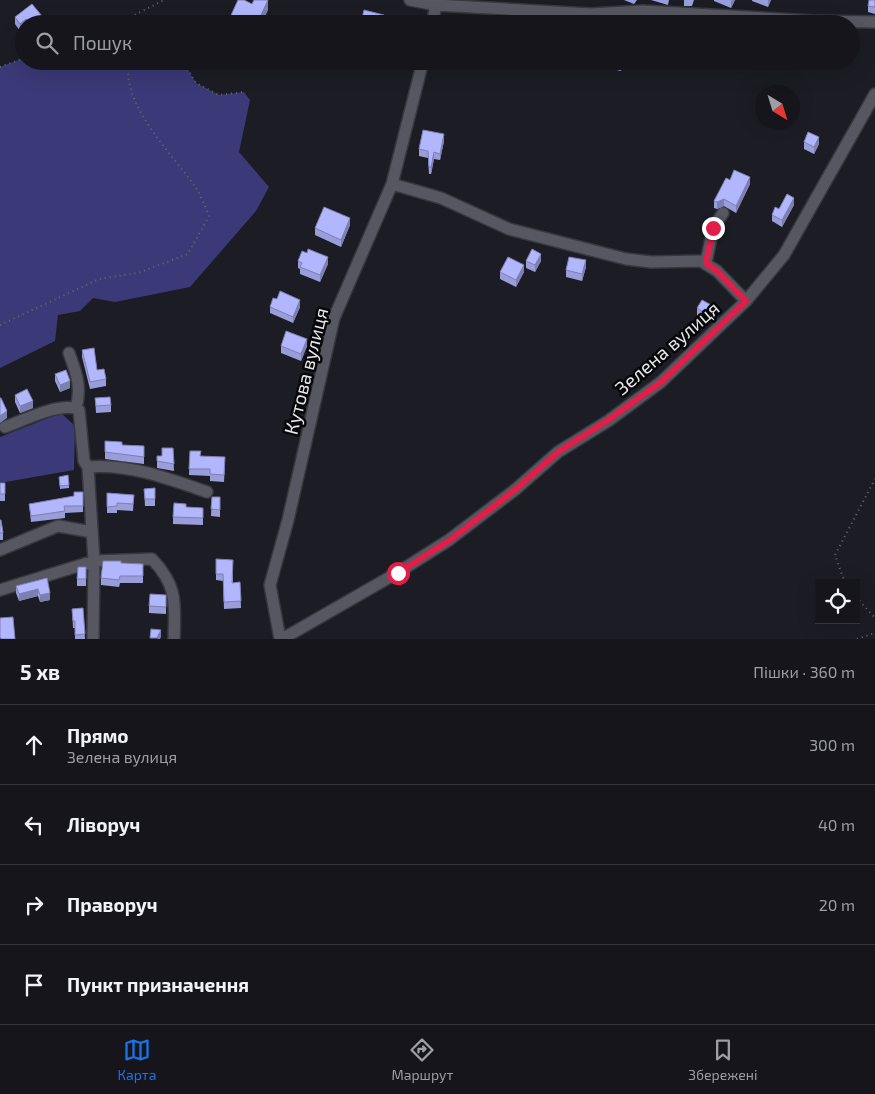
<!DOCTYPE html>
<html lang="uk">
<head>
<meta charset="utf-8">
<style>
	body { margin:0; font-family:"Exo 2",sans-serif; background:#1e1e24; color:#f1f3f6 }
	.controls { position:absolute; right:15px; bottom:15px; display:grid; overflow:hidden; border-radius:0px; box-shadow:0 5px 20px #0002 }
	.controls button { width:45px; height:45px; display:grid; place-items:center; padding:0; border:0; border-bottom:1px solid #34343a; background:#15151b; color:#f1f3f6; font:25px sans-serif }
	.compass { position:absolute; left:755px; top:85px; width:45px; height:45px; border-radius:50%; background:#15151b; box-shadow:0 5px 20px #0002; rotate:142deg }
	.stop { position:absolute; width:15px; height:15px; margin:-11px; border:4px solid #e11d48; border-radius:50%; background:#fff }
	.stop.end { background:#e11d48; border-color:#fff; box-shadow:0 1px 5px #0008 }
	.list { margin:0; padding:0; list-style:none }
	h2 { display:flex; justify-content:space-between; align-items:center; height:65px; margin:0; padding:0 20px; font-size:21px }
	h2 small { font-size:16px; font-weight:400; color:#9d9fa3 }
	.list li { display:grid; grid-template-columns:32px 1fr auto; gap:15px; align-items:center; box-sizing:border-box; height:80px; padding:0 20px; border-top:1px solid #34343a }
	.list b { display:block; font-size:19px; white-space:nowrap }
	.list p { margin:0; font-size:16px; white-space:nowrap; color:#9d9fa3 }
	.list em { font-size:16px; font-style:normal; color:#9d9fa3 }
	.icon { flex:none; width:28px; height:28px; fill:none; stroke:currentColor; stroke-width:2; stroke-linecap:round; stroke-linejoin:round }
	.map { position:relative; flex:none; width:875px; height:639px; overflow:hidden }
	.search { position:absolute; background:#15151b; box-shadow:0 5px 20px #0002; left:15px; right:15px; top:15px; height:55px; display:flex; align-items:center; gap:12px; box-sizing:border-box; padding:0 18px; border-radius:28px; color:#9d9fa3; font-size:19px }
	.sheet { height:385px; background:#15151b }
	nav { display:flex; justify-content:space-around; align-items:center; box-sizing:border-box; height:70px; border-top:1px solid #34343a; background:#15151b; font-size:14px; color:#9d9fa3 }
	nav a { display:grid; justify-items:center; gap:2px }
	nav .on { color:#1a73e8 }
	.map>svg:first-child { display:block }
</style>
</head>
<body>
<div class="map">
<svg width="875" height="639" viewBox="0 0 875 639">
	<rect width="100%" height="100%" fill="#1c1c24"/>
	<path fill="#3b3977" d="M24,58V61H174L188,70L196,83L219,95L244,92L250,100L239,152L269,187L256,211L190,287L115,302L93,298L80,311L58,315L55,341L0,368V67Z
		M61,413L75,426L74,470L0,483V437Z"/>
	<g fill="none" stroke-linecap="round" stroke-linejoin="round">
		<g stroke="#37383e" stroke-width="14">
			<path id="street" d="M410,0L436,5L590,14L643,11L813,21L875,22
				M432,24L436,5
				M392,184L441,198L509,229L626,259L651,262L701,261L717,271L746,301
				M706,263L713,228L723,213
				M69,353C76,372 82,387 76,408
				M5,427C22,421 64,400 79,410L84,461L88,467
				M0,550L58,526L92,532
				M0,590L94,561L152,559C178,586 175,604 174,639
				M93,639L94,561L88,467C127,463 170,479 207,492
				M280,639L270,585L288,520L334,318L392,184L423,61
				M282,639L397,573L449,540L516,489L558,452L608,421L661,382L746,301L784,255L875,94"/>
		</g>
		<path stroke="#686870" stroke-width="2" stroke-dasharray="1 4" stroke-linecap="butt" d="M117,24L164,0
			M223,24L232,13
			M174,61L188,70L196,83L219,95L244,92
			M0,67L24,58
			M188,70L195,61
			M0,325L99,279L138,273L188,254L209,216C205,206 201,196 196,188C172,153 121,106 129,61
			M845,583L835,555L875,479
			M856,597L875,618
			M857,639L875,633"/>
		<use href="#street" stroke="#565760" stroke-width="11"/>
	</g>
	<path fill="#999dda" d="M624,0H637L634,4Z
		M651,0H669L668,5Z
		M684,0H694L692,6H684Z
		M714,0H735L731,8L714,1Z
		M752,0H771L768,7L752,1Z
		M875,0V14L868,12V6Z
		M32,4L42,23L41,24H24L20,31L15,24V17Z
		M509,61H536L535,68L509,62Z
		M599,61H623L621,71L599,66Z
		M444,141L440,160L434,159L431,174H429L428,158L419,156V149Z
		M804,142L819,144L814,154L804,149Z
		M730,180L750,184L736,213L724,206L717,209L714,208V201Z
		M794,205L782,227L772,221V215L779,209Z
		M350,225L341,247L315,235V228Z
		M298,261L328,264L320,282L300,274V269L298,268Z
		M526,261H541L535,272L526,268Z
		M586,267L582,281L566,277V270Z
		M500,272H524L516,287L500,279Z
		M270,307H300L293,323L270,313Z
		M697,308L713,313L708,322L697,315Z
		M281,346H307L301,361L281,353Z
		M82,350L97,370L106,379V386L90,389L82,357Z
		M55,374L70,388L60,392L55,381Z
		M15,395L33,408L20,413L15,402Z
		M95,398L111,405V412L96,413Z
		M122,445L144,446V464L105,459V452Z
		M173,448L174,471L157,468V456H162Z
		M190,451L200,456L225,464L224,482L210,481V476L189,475Z
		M59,477L69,485V488L60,489Z
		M0,483H5V501H0Z
		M155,488V506H145L144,489Z
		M107,493L134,495L133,511L117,510V513H107Z
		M212,497H220V517L211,516Z
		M29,504L83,506V512L65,513V518L31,522Z
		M186,507L203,508V525L173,524V517Z
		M0,520L3,533V540H0Z
		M216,559L233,567V583L240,582L241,608L224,609L223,581L216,580Z
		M121,563L143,564V583H120L119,587L101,585V578Z
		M86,567V586H77V579Z
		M47,578L50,600L40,602L38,596L19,601L16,593V586Z
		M166,595V614L149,613V606Z
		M83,608L85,639H75V628H73L72,609Z"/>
	<path fill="#7d7fb1" d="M268,0V10L262,24H257Z
		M732,0H735L731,8V1Z
		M768,0H771L768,7Z
		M42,16V23L41,24H32Z
		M26,19V24H24V27L20,31V24Z
		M622,61L623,62L621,71V64Z
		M444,134V141L440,160V154Z
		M819,137V144L814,154V147Z
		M434,152V159L431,174V167Z
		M750,177V184L736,213V206Z
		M794,198V205L782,227V220Z
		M724,199V206L717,209V202Z
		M350,218V225L341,247V240Z
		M541,254V261L535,272V265Z
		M328,257V264L320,282V275Z
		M586,260V267L582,281V274Z
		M524,265V272L516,287V280Z
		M300,300V307L293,323V317Z
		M713,306V313L708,322V315Z
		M307,339V346L301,361V354Z
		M70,381V388L60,392V385Z
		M33,401V408L20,413V406Z
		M7,411V418L0,423V416Z
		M38,589V596L19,601V594Z
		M50,593V600L40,602V595Z
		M161,630V637L160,639H157Z"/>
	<path fill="#b2b6fd" stroke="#7d7fb1" d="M238,0H244L252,4L254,0H268L257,24H227Z
		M869,0H875V7L868,6Z
		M32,4L42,16L32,24H30L26,19L20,24L15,17Z
		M364,10L384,15L382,24H356L357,21L361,22Z
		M662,17L676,21V24H660Z
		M610,61H622L621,64Z
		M423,130L444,134L440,154L434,152L431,167H429L428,151L419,149Z
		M808,132L819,137L814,147L804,142Z
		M734,170L750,177L736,206L724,199L717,202L714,201L726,178L730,180Z
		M787,194L794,198L782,220L772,215L775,207L779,209Z
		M324,207L350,218L341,240L315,228Z
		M308,249L328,257L320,275L300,267L302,263L298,261L302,251L307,253Z
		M532,249L541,254L535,265L526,261Z
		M508,257L524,265L516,280L500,272Z
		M569,257L586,260L582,274L566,270Z
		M280,291L300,300L293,317L270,307L273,298L277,299Z
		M702,300L713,306L708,315L697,308Z
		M286,331L307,339L301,354L281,346Z
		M94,348L97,370L104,369L106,379L90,382L82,350Z
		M66,370L70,381L60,385L55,374Z
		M27,389L33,401L20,406L15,395Z
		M110,397L111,405L96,406L95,398Z
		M0,398H1L7,411L0,416Z
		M105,441L122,442V445L144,446V457L105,452Z
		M162,448H173L174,464L157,461V456H162Z
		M190,451H201L200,456L225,457L224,475L210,474V469H189Z
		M68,475L69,485L60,486L59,477Z
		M0,483H5V494H0Z
		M155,488V499H145L144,489Z
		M74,492H83V506H64L65,511L31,516L29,504L74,496Z
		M107,493L134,495L133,504L117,503V506L107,507Z
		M212,497H220V510L211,509Z
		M174,503L186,504V507L203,508V518L173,517Z
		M0,520H1L3,533H0Z
		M216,559L233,560L232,583L240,582L241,601L224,602L223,574H216Z
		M103,561H121V563L143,564V576H120L119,580L101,578Z
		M78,567H86V579H77Z
		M47,578L50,593L40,595L38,589L19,594L16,586Z
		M150,594L166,595V607L149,606Z
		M83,608L85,634L75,635V621H73L72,609Z
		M13,617L15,639H1V638H0V618Z
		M151,629L161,630L157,638H150Z"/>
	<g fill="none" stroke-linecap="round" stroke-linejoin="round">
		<path stroke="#e11d48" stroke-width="6" d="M398,573L450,540L516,489L558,452L608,420L661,382L746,301L717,271L706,263L713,228"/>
	</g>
	<g text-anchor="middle" stroke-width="5" stroke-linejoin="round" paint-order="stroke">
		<g font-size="19" fill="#e6e6ec" stroke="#07070a">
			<text transform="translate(667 348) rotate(-41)" y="7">Зелена вулиця</text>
			<text transform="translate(306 371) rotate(-76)" y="7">Кутова вулиця</text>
		</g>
	</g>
</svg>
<div class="controls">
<button><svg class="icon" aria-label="locate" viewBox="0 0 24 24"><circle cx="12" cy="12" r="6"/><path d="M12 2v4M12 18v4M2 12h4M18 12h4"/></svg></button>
</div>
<svg class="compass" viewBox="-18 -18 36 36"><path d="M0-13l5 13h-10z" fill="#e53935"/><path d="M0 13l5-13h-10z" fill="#9d9fa3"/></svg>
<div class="stop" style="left:398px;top:573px"></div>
<div class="stop end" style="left:713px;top:228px"></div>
<div class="search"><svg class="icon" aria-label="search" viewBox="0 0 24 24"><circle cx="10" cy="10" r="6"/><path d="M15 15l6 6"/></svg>Пошук</div>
</div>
<section class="sheet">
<h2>5 хв<small>Пішки · 360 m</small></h2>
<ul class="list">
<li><svg class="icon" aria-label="ahead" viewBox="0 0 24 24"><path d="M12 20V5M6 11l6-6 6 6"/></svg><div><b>Прямо</b><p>Зелена вулиця</p></div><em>300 m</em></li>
<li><svg class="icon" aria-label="left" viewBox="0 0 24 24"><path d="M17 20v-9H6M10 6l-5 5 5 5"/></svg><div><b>Ліворуч</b></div><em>40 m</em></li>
<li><svg class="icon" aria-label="right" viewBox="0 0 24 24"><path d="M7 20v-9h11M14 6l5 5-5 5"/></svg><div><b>Праворуч</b></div><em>20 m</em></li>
<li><svg class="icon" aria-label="arrive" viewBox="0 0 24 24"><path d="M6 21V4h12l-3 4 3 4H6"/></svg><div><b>Пункт призначення</b></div></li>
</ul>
</section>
<nav>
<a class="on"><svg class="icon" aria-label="map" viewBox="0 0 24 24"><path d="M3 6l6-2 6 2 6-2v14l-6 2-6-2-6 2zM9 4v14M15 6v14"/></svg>Карта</a>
<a><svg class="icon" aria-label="directions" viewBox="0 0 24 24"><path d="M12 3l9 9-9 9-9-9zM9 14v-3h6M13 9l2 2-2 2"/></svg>Маршрут</a>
<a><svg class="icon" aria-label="saved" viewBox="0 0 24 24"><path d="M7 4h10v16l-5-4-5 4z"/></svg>Збережені</a>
</nav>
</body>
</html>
